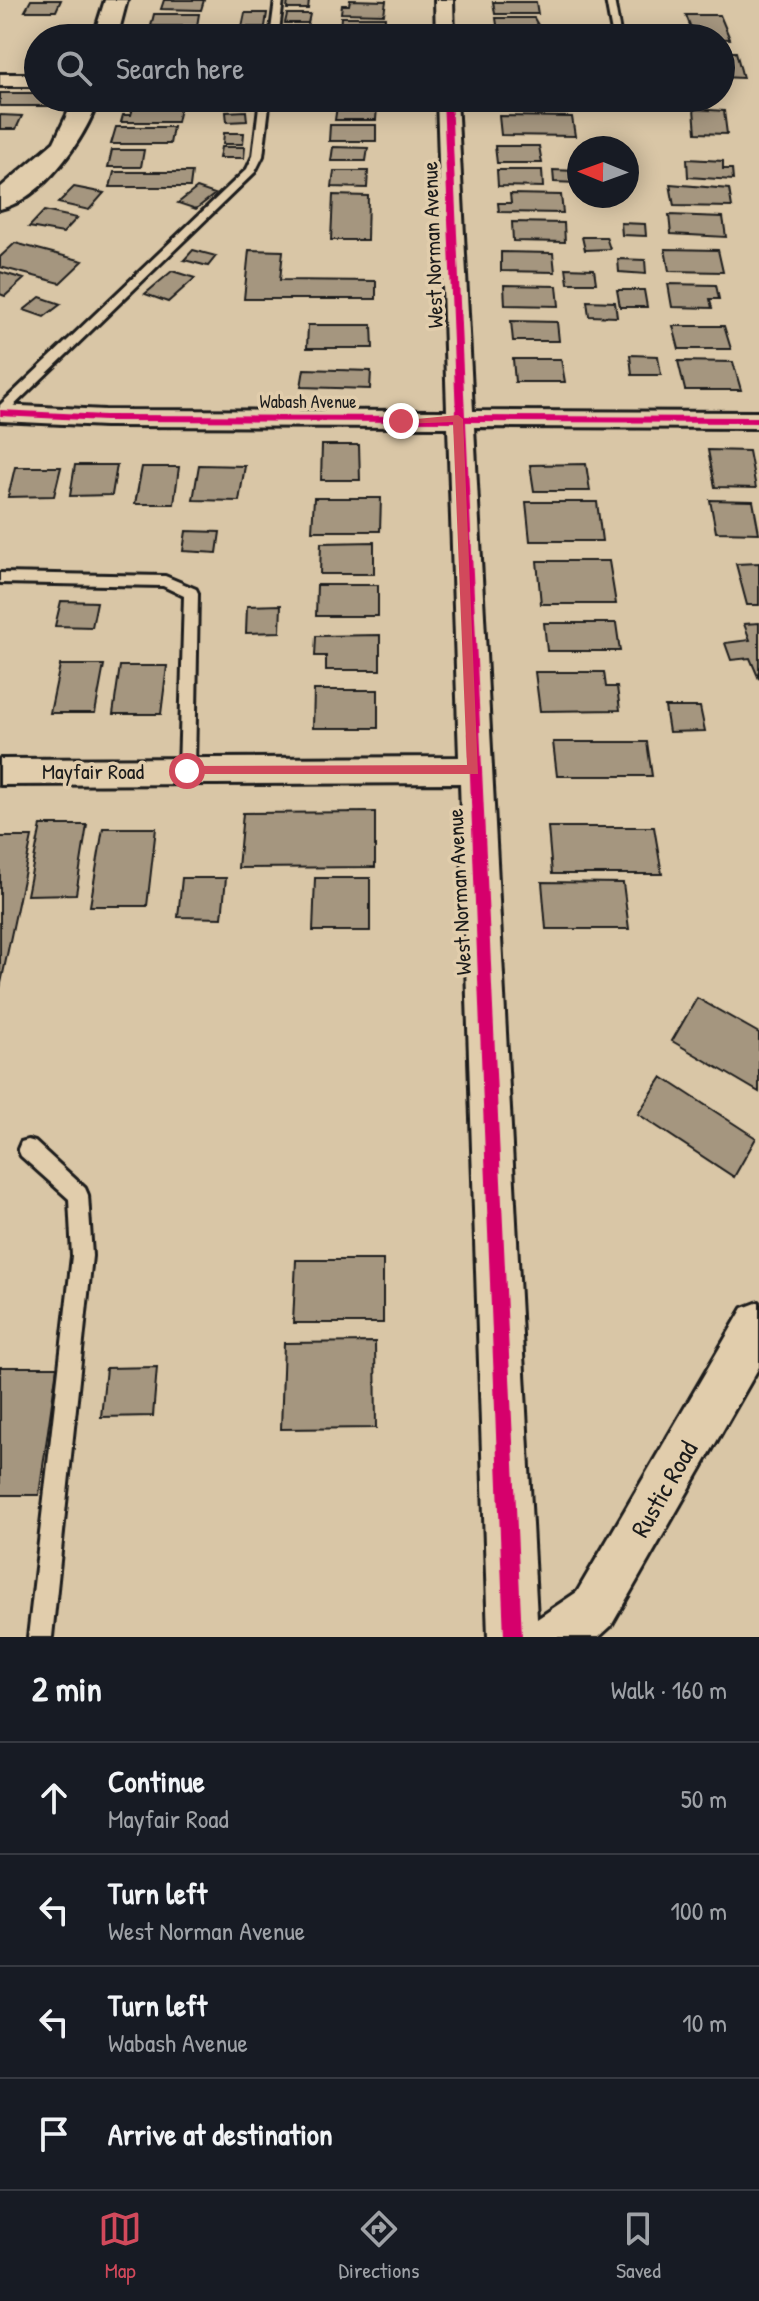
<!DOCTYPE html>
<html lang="en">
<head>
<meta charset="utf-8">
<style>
	body { margin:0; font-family:"Patrick Hand",sans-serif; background:#242831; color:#f1f3f6 }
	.compass { position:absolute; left:567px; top:136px; width:72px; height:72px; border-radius:50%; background:#171b24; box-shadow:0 4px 20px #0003; rotate:271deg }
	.stop { position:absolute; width:24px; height:24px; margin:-18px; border:6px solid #d1495b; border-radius:50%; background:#fff }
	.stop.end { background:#d1495b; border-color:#fff; box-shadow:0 2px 8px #0008 }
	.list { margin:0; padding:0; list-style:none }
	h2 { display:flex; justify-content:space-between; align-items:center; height:104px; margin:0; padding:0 32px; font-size:34px }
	h2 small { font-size:26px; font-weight:400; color:#9ea1a6 }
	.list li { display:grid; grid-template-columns:52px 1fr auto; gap:24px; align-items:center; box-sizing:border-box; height:112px; padding:0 32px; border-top:2px solid #363941 }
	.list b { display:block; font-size:30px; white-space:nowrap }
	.list p { margin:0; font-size:26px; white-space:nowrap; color:#9ea1a6 }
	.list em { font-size:26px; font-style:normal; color:#9ea1a6 }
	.icon { flex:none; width:44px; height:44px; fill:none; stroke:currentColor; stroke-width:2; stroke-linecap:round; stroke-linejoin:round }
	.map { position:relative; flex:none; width:759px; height:1637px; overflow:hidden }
	.search { position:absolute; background:#171b24; box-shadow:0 4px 20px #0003; left:24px; right:24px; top:24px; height:88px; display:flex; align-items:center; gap:20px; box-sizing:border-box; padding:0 28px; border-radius:44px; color:#9ea1a6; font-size:30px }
	.sheet { height:552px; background:#171b24 }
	nav { display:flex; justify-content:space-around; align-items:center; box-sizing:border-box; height:112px; border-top:2px solid #363941; background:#171b24; font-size:22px; color:#9ea1a6 }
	nav a { display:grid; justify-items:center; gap:4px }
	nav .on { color:#d1495b }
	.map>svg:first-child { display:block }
</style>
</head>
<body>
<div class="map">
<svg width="759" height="1637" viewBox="0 0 759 1637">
	<rect width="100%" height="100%" fill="#d9c6a6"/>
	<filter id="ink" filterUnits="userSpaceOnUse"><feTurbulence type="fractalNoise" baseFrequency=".0125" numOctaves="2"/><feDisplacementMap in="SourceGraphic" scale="16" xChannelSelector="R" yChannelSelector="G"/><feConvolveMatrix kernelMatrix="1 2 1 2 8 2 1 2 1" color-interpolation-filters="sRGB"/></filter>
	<g filter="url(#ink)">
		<path fill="#a5967f" stroke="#1c1c1c" stroke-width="2" d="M31,0H61L56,11H25Z
			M164,0H204L201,10L161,9Z
			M288,0H309L308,9H287Z
			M350,0L386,1L384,14L341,13L342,5H349Z
			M493,2H536L538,14H495Z
			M245,13H267L265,27H242Z
			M154,14H199L197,26H151Z
			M287,14H310L308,23H285Z
			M686,15H720L730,39L695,38Z
			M341,17H385L384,30H340Z
			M496,18H534L542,32H498Z
			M150,29H206L204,38H148Z
			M285,30H308L307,38H284Z
			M340,33H383V38H339Z
			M721,52H736L743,78L721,77Z
			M0,93H38V98H51L49,106H0Z
			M323,98H381V101Z
			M134,104H181L177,122H121L123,115H131Z
			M337,106L377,107L376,120H335Z
			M694,109L724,111L727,134L696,133Z
			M246,111L247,121L227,122L226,112Z
			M0,115L22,116L16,129H0Z
			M499,116L572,117L575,136L501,135Z
			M330,125H376V141H329Z
			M116,127H173L170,144H111Z
			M224,133H244L243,144H223Z
			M495,146H539L542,163H497Z
			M221,147H245L244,158H219Z
			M333,147L368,148L366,161H331Z
			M112,150H144L141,167H108Z
			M687,159L723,161V169H732L733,180L688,177Z
			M497,170H542L543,187L498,186Z
			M553,170L576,171L577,183L554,182Z
			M334,171H368L367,188L332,187Z
			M114,172H192L190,187H110Z
			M670,184L729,189L732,207L674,206Z
			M74,187L104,193L89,210L58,203Z
			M197,188L215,194L196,209L178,203Z
			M510,194L561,195L563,213L499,212L498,203H511Z
			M333,195L368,196L367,240H331Z
			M44,211L77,218L63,233L29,227Z
			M669,215L723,217L726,237L671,234Z
			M512,222L564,223L565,242L513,241Z
			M621,223L645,224L646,236L622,235Z
			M582,237H606L610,249L585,250Z
			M15,243L83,261L60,283L0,267V257Z
			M665,249L718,250L723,272L669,271Z
			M193,250L216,256L208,266L184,260Z
			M249,250L283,251L280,280L376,281V299H244Z
			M501,252L553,253L555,272L501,271Z
			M618,259L645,260L646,274L619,272Z
			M566,268L594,269L596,283H568Z
			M172,271L195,278L168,302L145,294Z
			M0,272L24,279L5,296L0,294Z
			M668,284L716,285L719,299H710L712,308L672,307Z
			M504,285L557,286L559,306L505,305Z
			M617,290H644L647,307H620Z
			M40,297L61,304L44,317L24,310Z
			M587,301L615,302L617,317L589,316Z
			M511,321L557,322L559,341H513Z
			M308,325H372L373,348H307Z
			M673,326H724L731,349H679Z
			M630,355L658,356L661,375H632Z
			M513,359H561L565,382H515Z
			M678,361L733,362L741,390H685Z
			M304,369L371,371L370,389L301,387Z
			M322,445H359L360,480H321Z
			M708,450L749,451L756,488L715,487Z
			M586,464L590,491H534L530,465Z
			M75,465H117L112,495L70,496Z
			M199,465L245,466L239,501L193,500Z
			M15,467H61L54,496L8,497Z
			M142,467H179L174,504H135Z
			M314,498H381L380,531H312Z
			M710,500L753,501L759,533L716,532Z
			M526,502H597L602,541H530Z
			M186,531L220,532L217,553L183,551Z
			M374,542V574H320L321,543Z
			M537,561H609L616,604H541Z
			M759,563V605H747L736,564Z
			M317,585H378V616H316Z
			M61,601L97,602L92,627L55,626Z
			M281,605L280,632L246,633L247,606Z
			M544,623H616L620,651H547Z
			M759,623V679L750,658L731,660L725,643L750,640L744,624Z
			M380,635V670H326V656H315L316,636Z
			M60,665H104L95,713H50Z
			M120,666H167L161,714H113Z
			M535,672H604L606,687H617L620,710L540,711Z
			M314,690H378V728H313Z
			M665,707H700L705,731L669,732Z
			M553,742H647L652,776H557Z
			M375,812V867L238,868L243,813Z
			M41,825H87L76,894L27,895Z
			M548,827H654L662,874H552Z
			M103,828H156L147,906H90Z
			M0,837H32L0,988Z
			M182,878H226L222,918L178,917Z
			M315,878H370V931H313Z
			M542,882L623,883L629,929H546Z
			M697,998L759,1033V1092L672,1041Z
			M662,1077L756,1138L734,1177L638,1114Z
			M296,1260H383V1323H293Z
			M375,1342L376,1428L281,1429L284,1343Z
			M0,1367H57L39,1495H0Z
			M157,1367L153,1416L101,1417L106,1368Z"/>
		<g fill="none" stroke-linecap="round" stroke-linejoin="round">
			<g stroke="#1c1c1c" stroke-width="6">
				<path id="service" d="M275,0H283L278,38H270Z
					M606,0H614L621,38H613Z
					M260,98H270L263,156L255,172L4,415L0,416V405L247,169L253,156Z
					M0,573L165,576L196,589L198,593L195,771L193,775H181L179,771L184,596L163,586L0,583Z
					M28,1140L35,1142L85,1188L88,1195L92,1256L52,1637H28L72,1256L69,1199L21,1156L18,1149L21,1142Z"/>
			</g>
			<g stroke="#1c1c1c" stroke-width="6">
				<path id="minor" d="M435,0H453L454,38H436Z
					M0,74H38V86H0Z
					M437,98H457L473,411L759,412V428L474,427L537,1619L577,1592L743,1308L759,1302V1367L611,1626L599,1637H488L460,783L0,785V759L459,757L448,427L105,426L0,421V405L105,410L447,411Z"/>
			</g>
			<g stroke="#1c1c1c" stroke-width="6">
				<path id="tertiary" d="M105,0H127L117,38H93Z
					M75,98H99C85,139 44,198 0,209V188L54,142Z"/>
			</g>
			<use href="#service" fill="#e1cdac" fill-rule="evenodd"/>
			<use href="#minor" fill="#e1cdac" fill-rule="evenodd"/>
			<use href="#tertiary" fill="#e1cdac" fill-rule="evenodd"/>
			<g stroke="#e1cdac" stroke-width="5">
				<path id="cycleway" d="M443,98H451L465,416L759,417V423L466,422L522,1637H504L456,422L105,421L0,416V410L105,415L456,416Z"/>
			</g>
			<use href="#cycleway" fill="#d6006c" fill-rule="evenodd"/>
		</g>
	</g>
	<path fill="#d1495b" d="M458,415L463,419L478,774H182V767L187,766L467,765L453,422L401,424L396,421Z"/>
	<g text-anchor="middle" stroke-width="7" stroke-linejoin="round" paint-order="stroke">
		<g font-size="18" fill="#1c1c1c" stroke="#e1cdac">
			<text x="308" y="408">Wabash Avenue</text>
		</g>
		<g font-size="22" fill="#1c1c1c" stroke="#e1cdac">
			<text transform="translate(432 245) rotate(-92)" y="8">West Norman Avenue</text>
			<text x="93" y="779">Mayfair Road</text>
			<text transform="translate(459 892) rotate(-93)" y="8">West Norman Avenue</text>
		</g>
		<g font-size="26" fill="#1c1c1c" stroke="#e1cdac">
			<text transform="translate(664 1489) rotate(-60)" y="9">Rustic Road</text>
		</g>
	</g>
</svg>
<svg class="compass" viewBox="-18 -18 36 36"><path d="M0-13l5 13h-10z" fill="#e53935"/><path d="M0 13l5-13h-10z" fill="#9ea1a6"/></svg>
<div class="stop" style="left:187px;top:771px"></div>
<div class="stop end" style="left:401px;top:421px"></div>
<div class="search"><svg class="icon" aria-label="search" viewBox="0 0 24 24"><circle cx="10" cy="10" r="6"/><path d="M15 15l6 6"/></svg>Search here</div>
</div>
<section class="sheet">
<h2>2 min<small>Walk · 160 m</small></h2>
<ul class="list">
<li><svg class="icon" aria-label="ahead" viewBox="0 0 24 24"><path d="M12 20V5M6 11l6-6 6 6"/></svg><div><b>Continue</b><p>Mayfair Road</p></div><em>50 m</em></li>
<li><svg class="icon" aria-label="left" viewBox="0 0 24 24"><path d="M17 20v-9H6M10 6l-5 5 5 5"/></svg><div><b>Turn left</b><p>West Norman Avenue</p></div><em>100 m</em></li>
<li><svg class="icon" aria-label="left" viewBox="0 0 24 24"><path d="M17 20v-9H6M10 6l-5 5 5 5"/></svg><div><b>Turn left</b><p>Wabash Avenue</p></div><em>10 m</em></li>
<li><svg class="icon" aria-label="arrive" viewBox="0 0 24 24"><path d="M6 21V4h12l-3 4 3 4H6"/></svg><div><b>Arrive at destination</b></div></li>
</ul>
</section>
<nav>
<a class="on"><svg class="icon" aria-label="map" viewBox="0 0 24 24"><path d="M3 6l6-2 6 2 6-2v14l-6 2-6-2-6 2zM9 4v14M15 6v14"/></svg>Map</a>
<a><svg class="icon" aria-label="directions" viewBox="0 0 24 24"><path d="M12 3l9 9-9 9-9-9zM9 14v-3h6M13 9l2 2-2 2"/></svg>Directions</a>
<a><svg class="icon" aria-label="saved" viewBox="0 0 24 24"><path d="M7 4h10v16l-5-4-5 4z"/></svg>Saved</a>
</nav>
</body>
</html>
